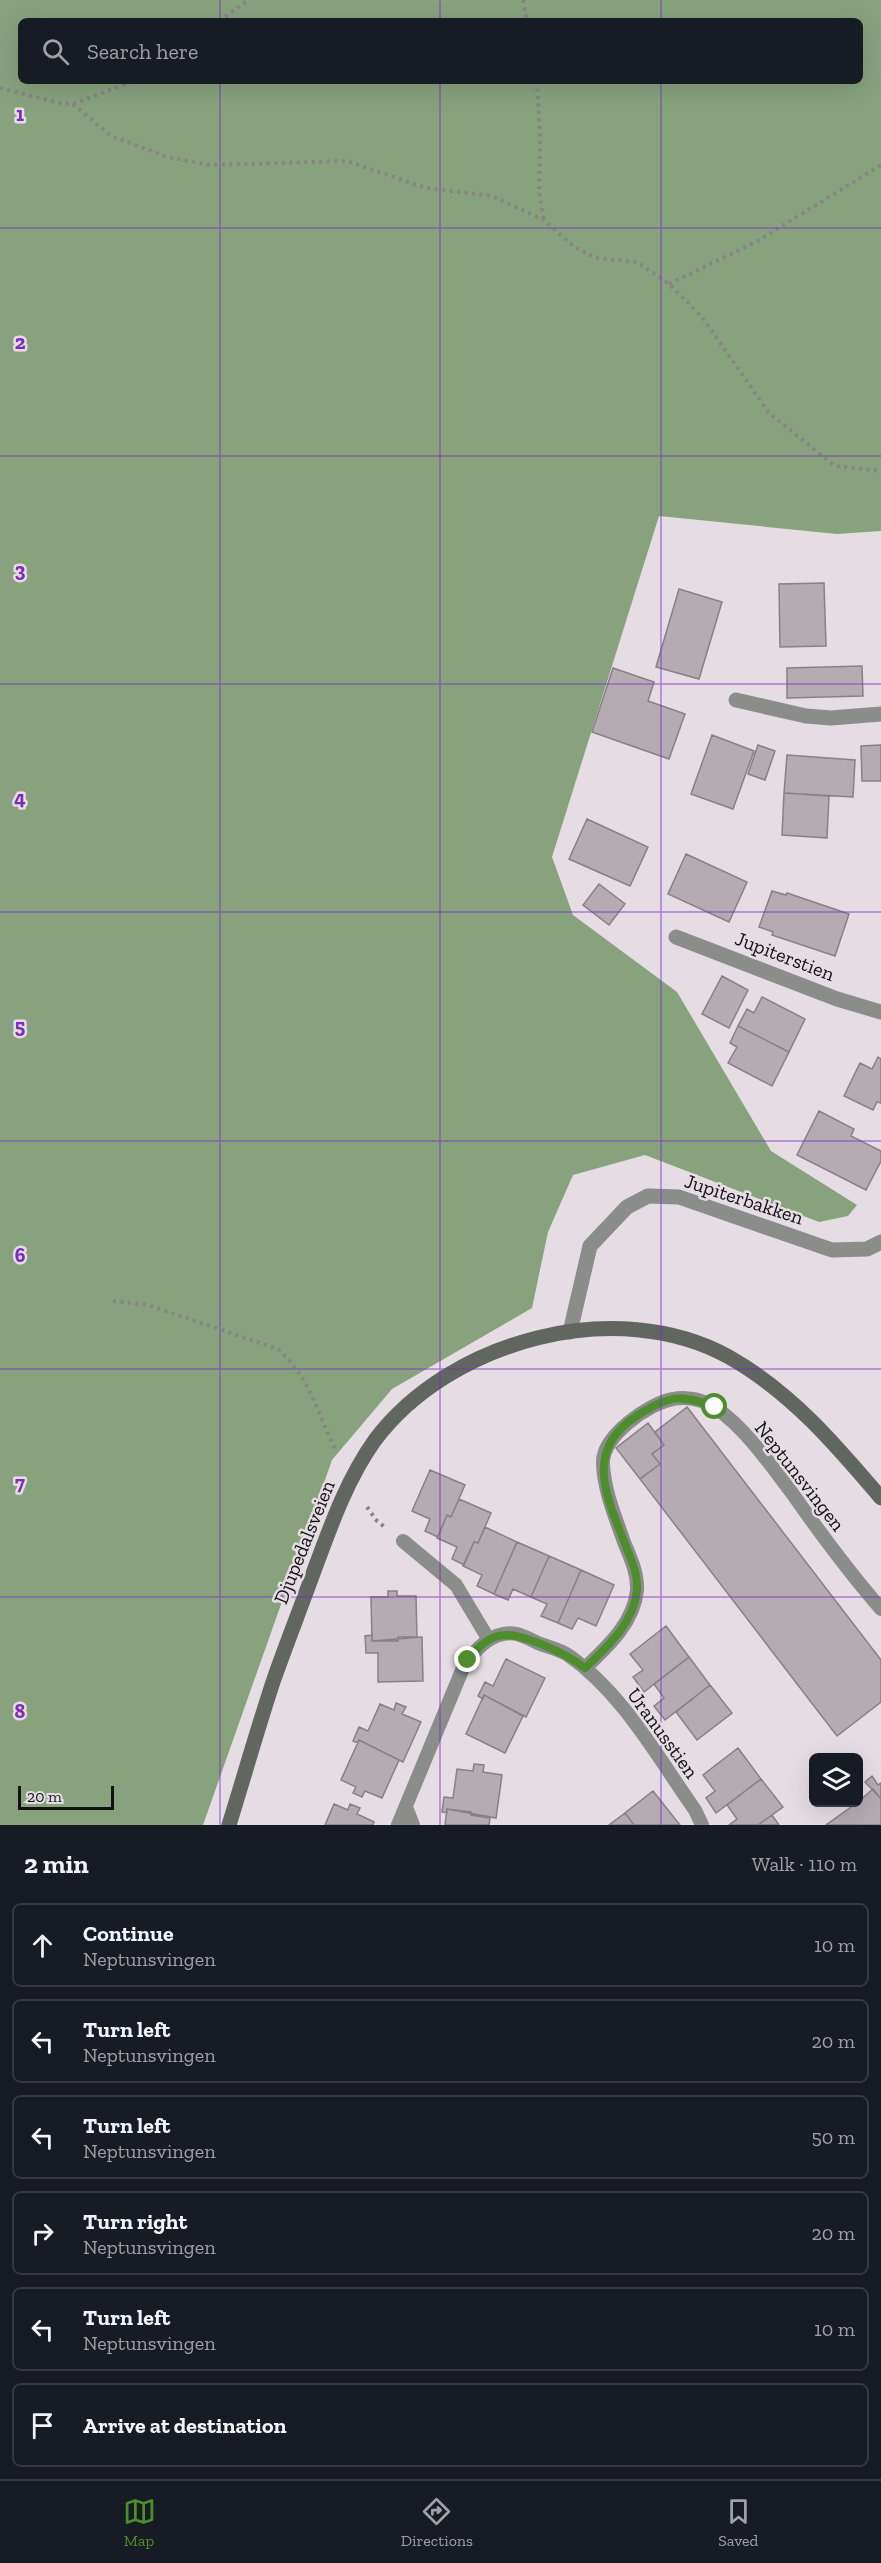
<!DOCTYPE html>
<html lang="en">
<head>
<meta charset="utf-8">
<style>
	body { margin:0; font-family:"Zilla Slab",serif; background:#242831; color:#f1f3f6 }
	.controls { position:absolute; right:18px; bottom:18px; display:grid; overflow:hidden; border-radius:9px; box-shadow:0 6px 24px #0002 }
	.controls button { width:54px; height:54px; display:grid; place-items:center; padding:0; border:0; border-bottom:2px solid #363941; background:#171b24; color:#f1f3f6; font:30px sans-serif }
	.scale { position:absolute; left:18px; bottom:15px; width:96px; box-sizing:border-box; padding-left:6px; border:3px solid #141114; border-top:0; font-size:16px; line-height:21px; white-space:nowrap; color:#141114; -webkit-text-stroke:4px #e5dce4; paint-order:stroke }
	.stop { position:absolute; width:18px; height:18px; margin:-14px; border:4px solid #4e8d2e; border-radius:50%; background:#fff }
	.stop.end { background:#4e8d2e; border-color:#fff; box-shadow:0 2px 6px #0008 }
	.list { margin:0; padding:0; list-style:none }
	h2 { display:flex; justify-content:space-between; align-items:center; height:78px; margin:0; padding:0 24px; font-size:26px }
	h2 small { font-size:20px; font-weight:400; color:#9ea1a6 }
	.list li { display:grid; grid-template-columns:39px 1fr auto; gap:18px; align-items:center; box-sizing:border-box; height:84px; margin:0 12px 12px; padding:0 12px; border:2px solid #363941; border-radius:9px }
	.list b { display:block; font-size:22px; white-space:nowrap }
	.list p { margin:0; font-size:20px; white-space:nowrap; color:#9ea1a6 }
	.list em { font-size:20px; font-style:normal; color:#9ea1a6 }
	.icon { flex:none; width:33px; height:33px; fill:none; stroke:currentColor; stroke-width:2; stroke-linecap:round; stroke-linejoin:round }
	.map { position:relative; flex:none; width:881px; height:1825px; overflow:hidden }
	.search { position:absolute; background:#171b24; box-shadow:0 6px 24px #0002; left:18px; right:18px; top:18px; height:66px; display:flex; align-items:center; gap:15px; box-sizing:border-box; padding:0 21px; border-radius:9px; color:#9ea1a6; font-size:22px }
	.sheet { height:654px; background:#171b24 }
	nav { display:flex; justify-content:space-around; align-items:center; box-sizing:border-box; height:84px; border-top:2px solid #363941; background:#171b24; font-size:16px; color:#9ea1a6 }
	nav a { display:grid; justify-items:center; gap:3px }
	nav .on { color:#4e8d2e }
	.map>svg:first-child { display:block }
</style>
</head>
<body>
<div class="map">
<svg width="881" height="1825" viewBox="0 0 881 1825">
	<rect width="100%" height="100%" fill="#e5dce4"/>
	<path fill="#88a27e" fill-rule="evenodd" d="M0,0H881V531L837,534L659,516L552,857L573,915L677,992L771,1151L857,1205L848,1216L819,1222L645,1155L573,1175L548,1232L532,1308L392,1389L332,1460L203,1825H0ZM21,21H860V81H21Z"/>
	<path fill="#b4abb3" stroke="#888087" stroke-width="1.5" d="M824,583L826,646L780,647L779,584Z
		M679,589L722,602L699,679L656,667Z
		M862,666L863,696L787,698V668Z
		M613,668L654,682L648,701L685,714L669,759L592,732Z
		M712,735L754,751L733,809L691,794Z
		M758,745L775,751L765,780L748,774Z
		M881,745V781H862L861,746Z
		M787,755L855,760L853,797L784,793Z
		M784,793L829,796L827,838L782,835Z
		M587,819L648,847L630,886L569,859Z
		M686,854L747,882L729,922L668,894Z
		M599,884L625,904L609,925L583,905Z
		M772,891L786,895L787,893L849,914L835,956L772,935L773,932L759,927Z
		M722,976L748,990L729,1028L702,1014Z
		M762,997L805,1019L789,1052L738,1026L747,1009L754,1013Z
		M738,1026L789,1052L772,1086L728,1063L737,1047L730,1043Z
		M878,1057L881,1059V1103L877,1102L873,1110L844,1096L860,1063L872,1069Z
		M819,1111L854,1129L851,1136L881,1151V1161L866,1190L797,1155Z
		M687,1407L881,1660V1702L837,1736L640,1479L660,1464L652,1454L664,1445L655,1432Z
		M648,1423L664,1445L652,1454L660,1464L640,1479L616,1448Z
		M430,1470L465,1485L451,1517L447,1515L438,1537L425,1531L430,1519L412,1511Z
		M459,1499L491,1513L478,1543L474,1542L464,1565L452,1559L457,1547L437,1538L447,1515L451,1517Z
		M485,1527L517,1542L494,1594L477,1586L482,1575L463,1566L474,1542L478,1543Z
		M517,1542L549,1556L531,1597L513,1589L508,1600L494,1594Z
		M549,1556L581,1570L558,1623L541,1616L547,1604L531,1597Z
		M581,1570L614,1585L596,1626L578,1618L572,1629L558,1623Z
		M388,1591H397V1596H416L417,1637H398V1641H372L371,1597H388Z
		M666,1626L689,1657L644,1692L633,1677L643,1670L630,1654Z
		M372,1635V1641L422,1637L423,1681L378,1682V1653H366L365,1636Z
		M689,1657L710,1685L665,1720L654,1706L664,1698L654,1684Z
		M506,1659L545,1678L526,1717L484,1695L483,1699L478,1696L485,1682L493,1686Z
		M710,1685L732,1713L697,1740L676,1712Z
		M484,1695L523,1716L505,1753L466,1734Z
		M396,1703L406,1707L402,1714L421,1722L403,1762L359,1740L358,1743L353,1741L359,1727L368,1731L380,1704L394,1710Z
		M359,1740L399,1760L382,1798L365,1791L362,1797L353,1793L356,1787L341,1780Z
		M738,1748L761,1779L716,1813L706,1798L715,1791L703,1775Z
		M474,1764L484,1765L483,1772L502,1775L496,1818L447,1809V1813L442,1812L444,1797L453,1798L457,1769L473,1771Z
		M872,1776L878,1785L881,1783V1799L865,1782Z
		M761,1779L783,1807L758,1825H729L737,1819L727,1805Z
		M873,1789L881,1799V1825H826L858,1802Z
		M653,1791L680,1825H634L625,1813Z
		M334,1804L348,1810L350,1804L360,1808L357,1814L374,1822L373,1825H325Z
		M447,1809L471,1812V1815L490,1818L489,1825H445Z
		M625,1813L634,1825H609Z
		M772,1815L779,1825H758Z"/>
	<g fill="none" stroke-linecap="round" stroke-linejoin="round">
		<path stroke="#898388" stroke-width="4" stroke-dasharray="3 4.5" stroke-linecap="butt" d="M523,0L527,21
			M219,21L248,0
			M537,81L540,138L539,192L544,220
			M0,88L60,103L73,104L134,81
			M73,104L111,136L168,157L210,165L347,161L426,188L492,196L544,220L573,246L596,258L637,262L669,284L702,317L769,413L835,466L881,471
			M669,284L756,242L881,165
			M113,1301L148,1305L278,1349C310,1378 317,1411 335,1449
			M367,1507L377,1521L386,1528"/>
		<path stroke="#8a8d89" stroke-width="14" d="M403,1541L456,1585L489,1640
			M585,1668C607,1647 634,1623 637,1590C638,1573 630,1557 624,1542C615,1516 604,1491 603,1463C602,1436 649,1403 673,1399C687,1396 704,1400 716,1408C747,1430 769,1463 792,1493C820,1533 849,1572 881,1609
			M406,1807L413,1825
			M398,1825L463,1668C474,1650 493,1629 517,1634C524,1636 532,1640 538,1643C548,1647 559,1649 568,1655C622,1692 658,1758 695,1810L702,1825"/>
		<path stroke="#8a8d89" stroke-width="15" d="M736,700L806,716L831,718L881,714
			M676,937L837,999L881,1012
			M570,1332L590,1246L627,1207L648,1196L679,1197L832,1250L867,1249L881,1242"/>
		<path stroke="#626660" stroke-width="15" d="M229,1825C244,1777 258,1727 274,1679C286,1645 299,1612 311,1579C329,1531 345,1482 375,1440C450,1340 617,1295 729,1357C791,1392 836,1445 881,1498"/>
	</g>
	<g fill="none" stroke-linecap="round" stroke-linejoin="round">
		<path stroke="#4e8d2e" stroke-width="8" d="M468,1660C491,1629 508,1631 541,1644C558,1651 571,1657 585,1668C607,1647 635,1622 637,1589C638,1575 632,1562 627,1549C608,1499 581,1451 638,1415C671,1395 680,1394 715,1407"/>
	</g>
	<path fill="none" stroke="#7b2cbf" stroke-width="1.5" stroke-opacity="0.55" d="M220,0V21M440,0V21M661,0V21M220,81V1825M440,81V1825M661,81V1825M0,228H881M0,456H881M0,684H881M0,912H881M0,1141H881M0,1369H881M0,1597H881"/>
	<g text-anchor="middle" stroke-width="5" stroke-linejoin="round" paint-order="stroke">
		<g font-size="20" fill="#141114" stroke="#e5dce4">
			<text transform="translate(785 956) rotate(21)" y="7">Jupiterstien</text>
			<text transform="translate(744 1199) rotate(18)" y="7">Jupiterbakken</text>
			<text transform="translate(800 1476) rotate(52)" y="7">Neptunsvingen</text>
			<text transform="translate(304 1542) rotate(-68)" y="7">Djupedalsveien</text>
			<text transform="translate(663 1733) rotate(54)" y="7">Uranusstien</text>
		</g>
	</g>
	<g font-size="20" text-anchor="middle" font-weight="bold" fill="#7b2cbf" stroke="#e5dce4" stroke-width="5" stroke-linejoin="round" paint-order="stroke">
		<text x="20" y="121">1</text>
		<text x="20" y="349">2</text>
		<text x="20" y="577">3</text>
		<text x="20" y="805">4</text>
		<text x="20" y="1033">5</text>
		<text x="20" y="1262">6</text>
		<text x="20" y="1490">7</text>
		<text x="20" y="1718">8</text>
	</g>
</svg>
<div class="controls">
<button><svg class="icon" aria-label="layers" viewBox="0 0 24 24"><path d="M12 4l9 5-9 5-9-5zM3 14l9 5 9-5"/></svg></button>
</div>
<div class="scale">20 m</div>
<div class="stop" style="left:715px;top:1407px"></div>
<div class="stop end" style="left:468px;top:1660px"></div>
<div class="search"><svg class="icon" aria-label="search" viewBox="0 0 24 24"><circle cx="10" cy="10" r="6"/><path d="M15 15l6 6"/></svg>Search here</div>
</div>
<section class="sheet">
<h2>2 min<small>Walk · 110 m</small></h2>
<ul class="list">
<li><svg class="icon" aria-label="ahead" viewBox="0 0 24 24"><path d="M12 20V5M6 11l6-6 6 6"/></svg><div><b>Continue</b><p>Neptunsvingen</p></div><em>10 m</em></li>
<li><svg class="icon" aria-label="left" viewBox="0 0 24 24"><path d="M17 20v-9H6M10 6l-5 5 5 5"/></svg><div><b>Turn left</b><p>Neptunsvingen</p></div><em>20 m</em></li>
<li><svg class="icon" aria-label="left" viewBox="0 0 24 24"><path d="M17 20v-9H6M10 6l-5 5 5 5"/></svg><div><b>Turn left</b><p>Neptunsvingen</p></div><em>50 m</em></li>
<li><svg class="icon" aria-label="right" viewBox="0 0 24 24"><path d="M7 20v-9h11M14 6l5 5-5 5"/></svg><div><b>Turn right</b><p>Neptunsvingen</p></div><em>20 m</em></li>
<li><svg class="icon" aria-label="left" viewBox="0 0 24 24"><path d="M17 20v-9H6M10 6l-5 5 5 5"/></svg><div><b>Turn left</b><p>Neptunsvingen</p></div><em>10 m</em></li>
<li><svg class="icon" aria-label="arrive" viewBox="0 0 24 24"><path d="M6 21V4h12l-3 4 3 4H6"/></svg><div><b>Arrive at destination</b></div></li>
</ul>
</section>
<nav>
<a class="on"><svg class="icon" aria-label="map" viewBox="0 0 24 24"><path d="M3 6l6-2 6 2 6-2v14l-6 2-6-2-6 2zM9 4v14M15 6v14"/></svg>Map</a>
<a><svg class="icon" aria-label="directions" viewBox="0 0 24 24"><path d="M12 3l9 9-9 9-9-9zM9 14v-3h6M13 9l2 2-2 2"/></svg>Directions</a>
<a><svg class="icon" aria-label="saved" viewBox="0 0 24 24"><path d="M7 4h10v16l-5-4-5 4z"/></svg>Saved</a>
</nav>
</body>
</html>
